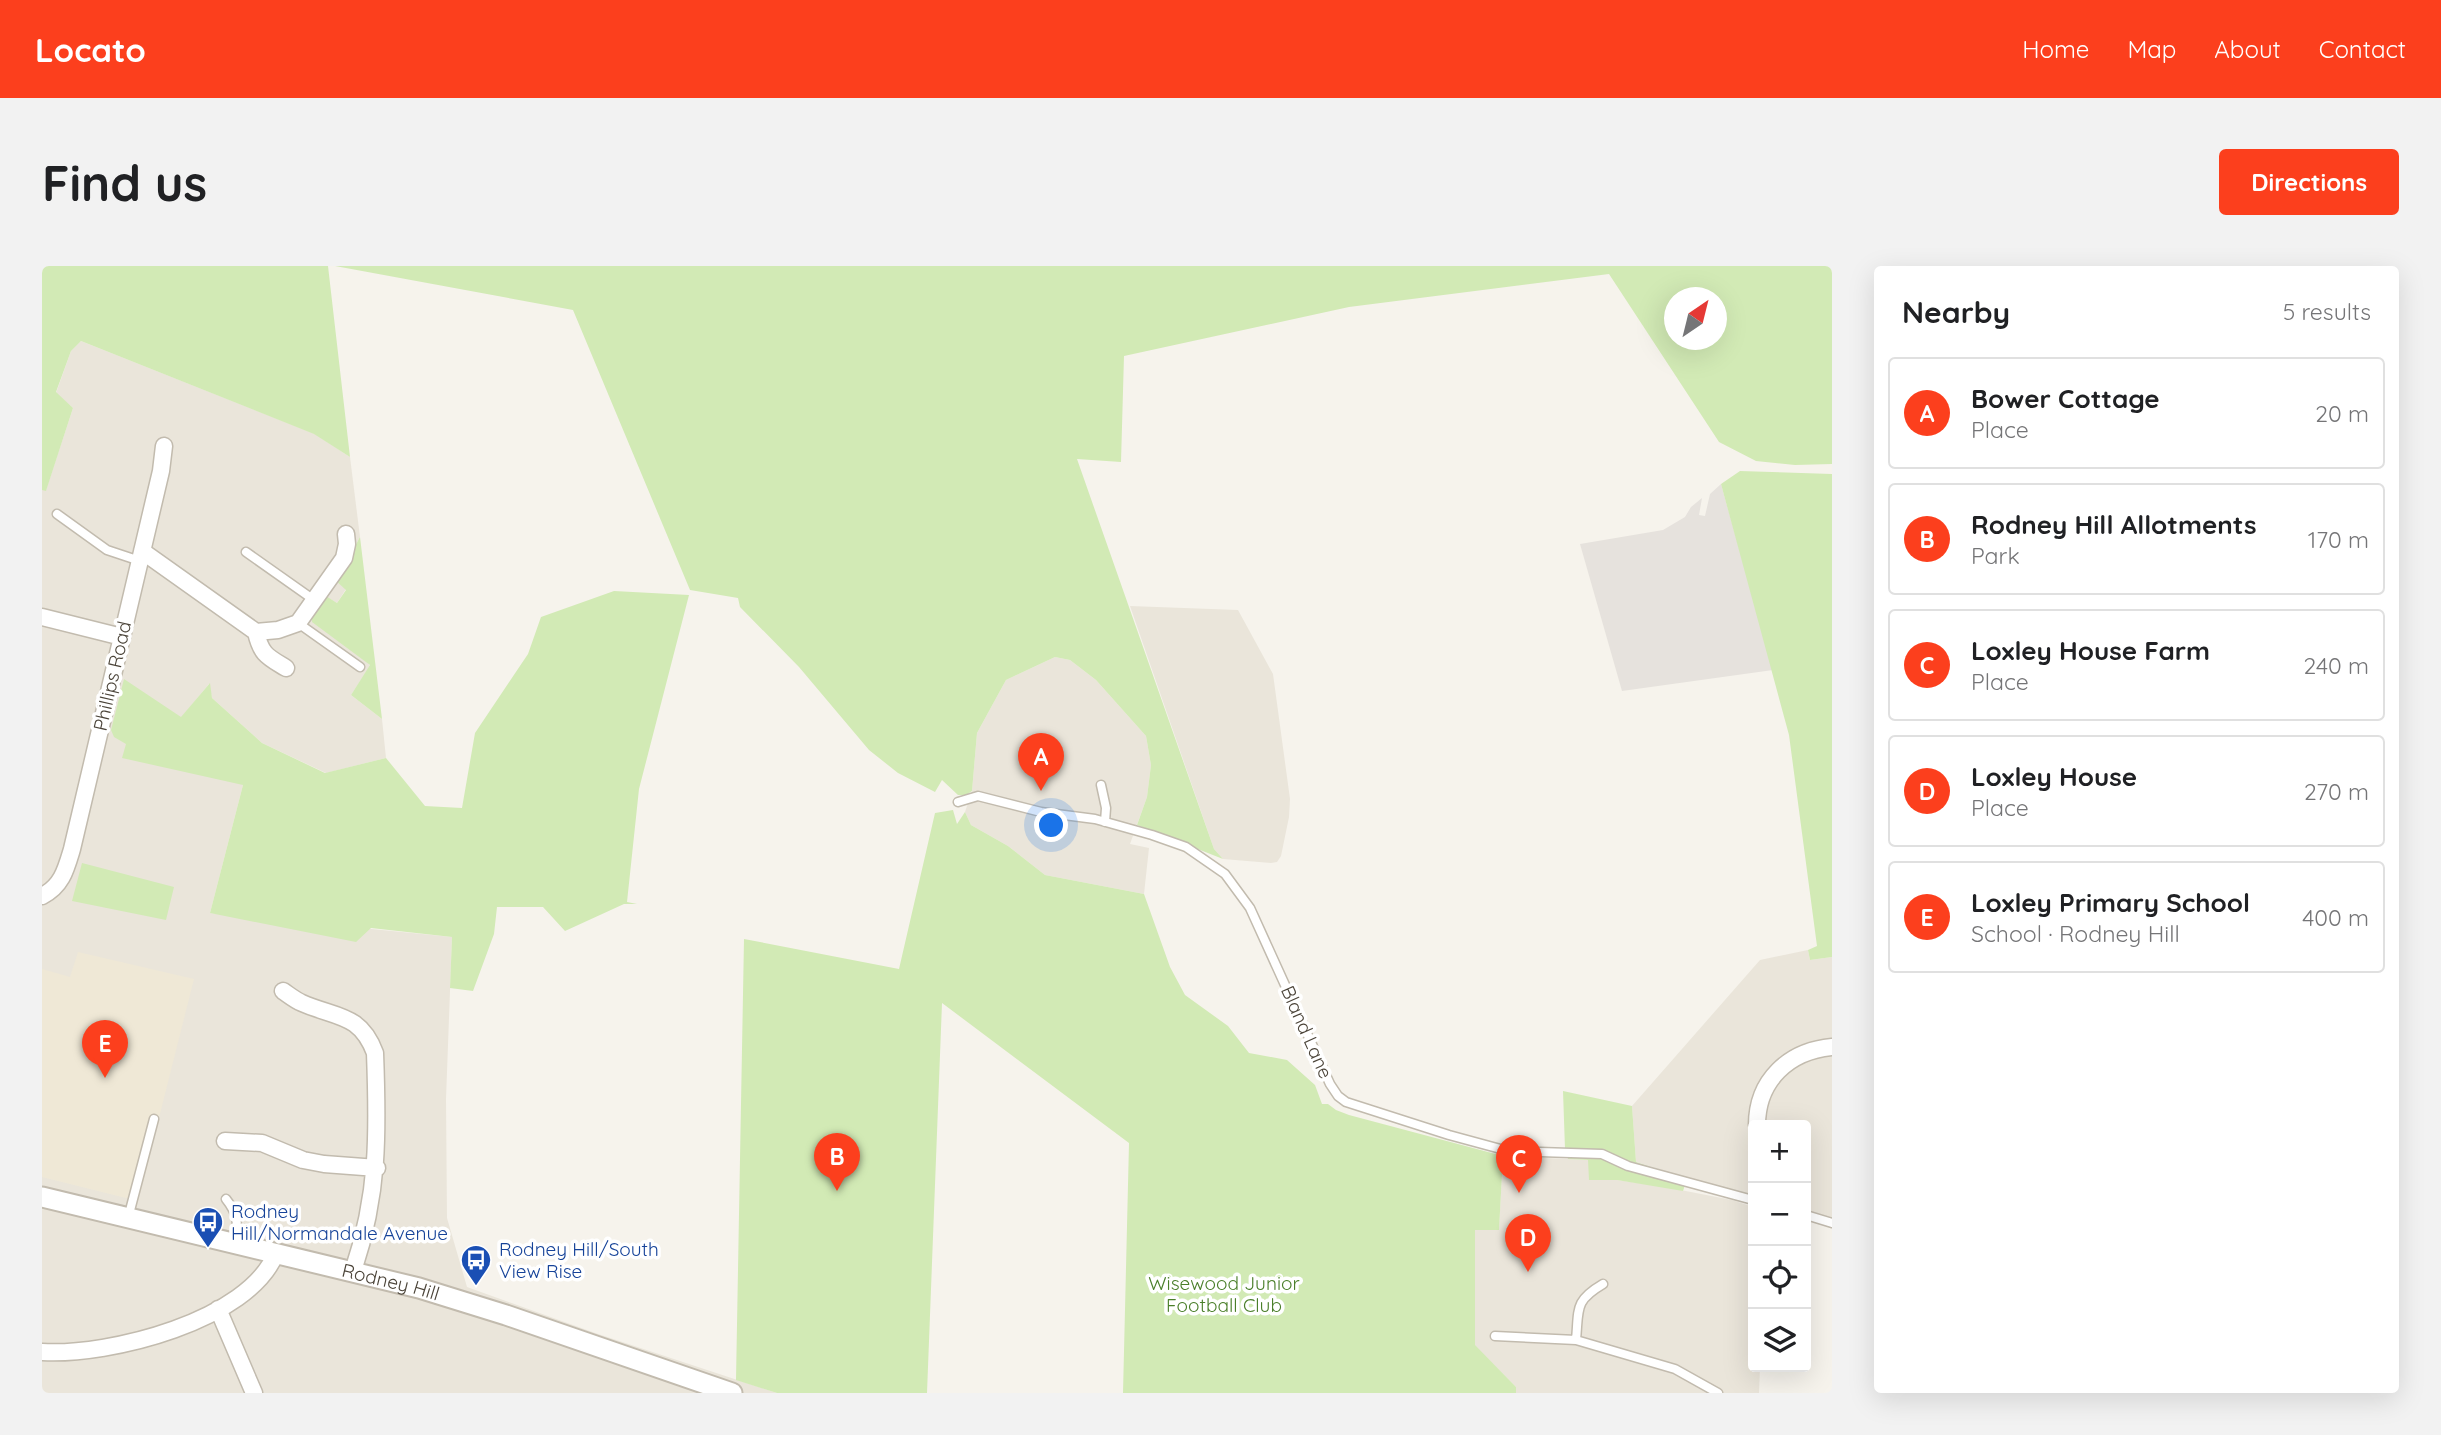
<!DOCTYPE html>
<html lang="en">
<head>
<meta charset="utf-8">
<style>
	body { margin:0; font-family:Quicksand,sans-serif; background:#f2f2f2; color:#202124 }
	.controls { position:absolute; right:21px; bottom:21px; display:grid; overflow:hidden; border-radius:7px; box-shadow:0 7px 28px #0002 }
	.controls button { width:63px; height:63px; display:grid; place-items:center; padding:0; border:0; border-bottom:2px solid #e0e0e0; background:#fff; color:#202124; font:35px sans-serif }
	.compass { position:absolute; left:1622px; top:21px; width:63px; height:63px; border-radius:50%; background:#fff; box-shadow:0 7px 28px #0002; rotate:35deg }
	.you { position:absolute; left:1010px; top:560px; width:24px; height:24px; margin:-18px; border:5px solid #fff; border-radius:50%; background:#1a73e8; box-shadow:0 0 0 10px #1a73e833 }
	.badge { display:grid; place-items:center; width:46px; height:46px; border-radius:50%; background:#fc3f1d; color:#fff; font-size:23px; font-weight:700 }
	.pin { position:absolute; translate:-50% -58px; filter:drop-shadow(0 2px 4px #0008) }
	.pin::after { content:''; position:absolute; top:37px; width:24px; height:21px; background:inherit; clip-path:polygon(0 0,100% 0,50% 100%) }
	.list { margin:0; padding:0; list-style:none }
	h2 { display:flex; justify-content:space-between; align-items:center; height:91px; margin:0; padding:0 28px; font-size:30px }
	h2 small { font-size:23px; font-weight:400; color:#757577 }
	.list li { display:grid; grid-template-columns:46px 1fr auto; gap:21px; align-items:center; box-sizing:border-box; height:112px; margin:0 14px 14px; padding:0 14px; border:2px solid #e0e0e0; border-radius:7px }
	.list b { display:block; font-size:26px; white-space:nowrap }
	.list p { margin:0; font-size:23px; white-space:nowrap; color:#757577 }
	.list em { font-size:23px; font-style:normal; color:#757577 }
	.icon { flex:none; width:38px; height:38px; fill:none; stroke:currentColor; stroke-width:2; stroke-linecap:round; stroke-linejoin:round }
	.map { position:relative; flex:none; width:1790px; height:1127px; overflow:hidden; border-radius:7px }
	header { display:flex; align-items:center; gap:42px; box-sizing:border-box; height:98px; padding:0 35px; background:#fc3f1d; color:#fff }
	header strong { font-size:33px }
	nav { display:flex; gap:38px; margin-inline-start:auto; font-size:24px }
	.intro { display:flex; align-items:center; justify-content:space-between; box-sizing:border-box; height:168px; padding:0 42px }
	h1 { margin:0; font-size:49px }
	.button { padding:18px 32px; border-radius:7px; background:#fc3f1d; color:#fff; font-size:24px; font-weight:700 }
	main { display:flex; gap:42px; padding:0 42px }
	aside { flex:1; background:#fff; border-radius:7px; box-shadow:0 7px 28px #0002 }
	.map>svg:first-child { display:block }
</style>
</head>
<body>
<header>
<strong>Locato</strong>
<nav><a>Home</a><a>Map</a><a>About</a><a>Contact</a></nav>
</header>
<div class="intro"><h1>Find us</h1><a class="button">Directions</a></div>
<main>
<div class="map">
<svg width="1790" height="1127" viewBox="0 0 1790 1127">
	<rect width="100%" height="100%" fill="#f6f3ec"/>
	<path fill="#eae5da" d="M39,75L273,168L308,191L318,271L294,315L304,323L295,337L285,331L328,400L309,429L340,453L344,492L284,507L220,477L170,432L167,418L139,452L201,519L168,647L410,671L404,833L405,952L425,1021L556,1068L735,1127H0V224H4L31,142L14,127L29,85Z
		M1088,340L1196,344L1231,408L1248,533L1247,551L1239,590L1235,596L1229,597L1181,593L1172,583Z
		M1013,391L1028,394L1054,414L1104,470L1109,499L1105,531L1088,578L1107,582L1102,628L1003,609L966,580L929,559L923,546L930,525L935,467L964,414Z
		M1766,684L1768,694L1790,691V958L1764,950V859H1711V933L1594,896L1590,840L1718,694Z
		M1461,890L1547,894V914H1575L1618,920L1690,934L1711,941V1101H1718L1717,1127H1473L1474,1121L1433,1080V964L1457,963Z"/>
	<path fill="#e6e2dd" d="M1679,218L1731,404L1580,425L1538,278L1621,264L1643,251L1649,241L1660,232L1657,249L1663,250L1668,228Z"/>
	<path fill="#efe8d6" d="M36,686L152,713L96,935L0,911V703L28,711Z"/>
	<path fill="#d2eab5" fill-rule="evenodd" d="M0,0H286L308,191L272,168L39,75L29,85L14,126L31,142L4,225L0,224Z
		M293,0H1790V198L1753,199L1714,195L1677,176L1567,8L1307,41L1082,90L1079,196L1035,193L1172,583L1181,593L1095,559L1105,531L1109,499L1104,470L1054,414L1028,394L1013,391L964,414L935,467L930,525L924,529H916L900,514L893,526L856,507L827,484L757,401L698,341L696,332L648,324L531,44ZM1632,32H1674V74H1632Z
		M1698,205L1790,208V691L1768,694L1766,684L1775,680L1747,469L1679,218Z
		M318,271L340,453L309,429L328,399L270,356V350L284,330L295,337L304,324L294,315Z
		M572,325L647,329L597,523L585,636L595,638H582L523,665L501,641H455L452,668L431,725L408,722L410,671L329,662L314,676L168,647L201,519L80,492L84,478L72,471L69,464L82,413L139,451L168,417L170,432L220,477L283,507L344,492L383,540L420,542L433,467L486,388L499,351Z
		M911,544L915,558L923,546L929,559L966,580L1003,609L1102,628L1128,701L1143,729L1186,760L1207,787L1245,794L1273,819L1280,838H1286L1294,844L1307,849L1461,890L1457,964H1433V1079L1474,1121V1127H1081L1087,877L900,737L885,1127H735L694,1114L702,673L857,703L893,547Z
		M40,597L132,621L124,654L30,635Z
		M1521,825L1590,840L1594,896L1645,913L1641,925L1575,914H1547L1546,894L1526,893L1523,883Z"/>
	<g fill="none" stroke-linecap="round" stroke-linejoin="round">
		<g stroke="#c2bbae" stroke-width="11">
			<path id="service" d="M15,248L65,284L98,295
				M204,286L272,334
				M256,357L318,401
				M1059,519L1064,542L1063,556
				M916,536L936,530L999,546L1053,553L1110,569L1144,581L1183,608L1208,642L1288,818L1296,830L1304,836L1407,869L1466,885L1560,888L1586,900L1711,934
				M184,933C196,948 197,958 192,977
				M1764,949L1790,957
				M86,952L112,853
				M1453,1070L1534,1074L1633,1103L1676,1127
				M1534,1074C1537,1043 1532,1035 1561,1018"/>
		</g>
		<g stroke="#c2bbae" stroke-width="19">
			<path id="minor" d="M100,285L214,366L236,364L256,357L302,292L305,278L304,268
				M0,351L80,371
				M214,366C219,389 226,391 244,402
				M0,630C20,620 24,603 30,583L119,205L122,180
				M241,725C247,729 253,734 260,737C294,752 318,747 333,787C336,866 337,928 311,1005
				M1715,859C1715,814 1747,785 1790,781
				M183,875L220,877L261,894L282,898L335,902
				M176,1043L212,1127
				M0,1086C67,1090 207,1055 234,987"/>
		</g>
		<g stroke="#c2bbae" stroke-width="23">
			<g id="tertiary">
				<path id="s1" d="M0,931L377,1022L464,1049L690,1127"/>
			</g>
		</g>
		<use href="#service" stroke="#fff" stroke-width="8"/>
		<use href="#minor" stroke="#fff" stroke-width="16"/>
		<use href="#tertiary" stroke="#fff" stroke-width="19"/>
	</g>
	<defs>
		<g id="bus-pin" transform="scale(1.575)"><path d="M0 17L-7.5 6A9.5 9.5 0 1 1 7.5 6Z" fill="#1a4fb4" stroke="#fff"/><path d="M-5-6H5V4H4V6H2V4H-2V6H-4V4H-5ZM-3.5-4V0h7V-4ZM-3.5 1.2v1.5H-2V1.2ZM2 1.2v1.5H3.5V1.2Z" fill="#fff"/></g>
	</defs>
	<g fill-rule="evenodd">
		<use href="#bus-pin" x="166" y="956"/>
		<use href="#bus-pin" x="434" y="994"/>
	</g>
	<g text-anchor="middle" stroke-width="7" stroke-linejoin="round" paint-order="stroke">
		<g font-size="19" fill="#4b4439" stroke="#fff">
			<text transform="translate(70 410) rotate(-77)" y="7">Phillips Road</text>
			<text transform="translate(1265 766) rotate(66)" y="7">Bland Lane</text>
			<text dy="7" stroke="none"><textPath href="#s1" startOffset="359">Rodney Hill</textPath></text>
		</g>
		<g font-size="19" fill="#164399" stroke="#fff" text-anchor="start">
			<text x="189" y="952">Rodney<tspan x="189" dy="22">Hill/Normandale Avenue</tspan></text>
			<text x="457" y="990">Rodney Hill/South<tspan x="457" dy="22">View Rise</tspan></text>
		</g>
		<g font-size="19" fill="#4a7f2a" stroke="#fff">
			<text x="1182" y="1024">Wisewood Junior<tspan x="1182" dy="22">Football Club</tspan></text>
		</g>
	</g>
</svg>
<div class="controls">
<button>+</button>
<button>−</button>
<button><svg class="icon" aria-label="locate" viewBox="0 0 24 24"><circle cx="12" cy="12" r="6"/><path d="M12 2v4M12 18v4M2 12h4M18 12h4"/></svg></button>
<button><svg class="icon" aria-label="layers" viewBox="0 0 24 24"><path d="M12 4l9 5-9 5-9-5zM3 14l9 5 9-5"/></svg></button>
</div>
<svg class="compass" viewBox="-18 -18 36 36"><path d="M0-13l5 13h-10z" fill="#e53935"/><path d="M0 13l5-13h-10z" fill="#757577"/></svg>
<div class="you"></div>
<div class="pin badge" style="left:999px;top:525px">A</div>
<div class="pin badge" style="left:795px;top:925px">B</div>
<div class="pin badge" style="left:1477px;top:927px">C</div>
<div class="pin badge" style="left:1486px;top:1006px">D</div>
<div class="pin badge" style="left:63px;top:812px">E</div>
</div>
<aside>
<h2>Nearby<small>5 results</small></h2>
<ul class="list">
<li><span class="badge">A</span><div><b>Bower Cottage</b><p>Place</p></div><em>20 m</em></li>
<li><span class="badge">B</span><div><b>Rodney Hill Allotments</b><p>Park</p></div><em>170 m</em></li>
<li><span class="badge">C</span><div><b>Loxley House Farm</b><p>Place</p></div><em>240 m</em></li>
<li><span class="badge">D</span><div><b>Loxley House</b><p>Place</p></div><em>270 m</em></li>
<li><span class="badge">E</span><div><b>Loxley Primary School</b><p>School · Rodney Hill</p></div><em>400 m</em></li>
</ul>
</aside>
</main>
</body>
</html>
